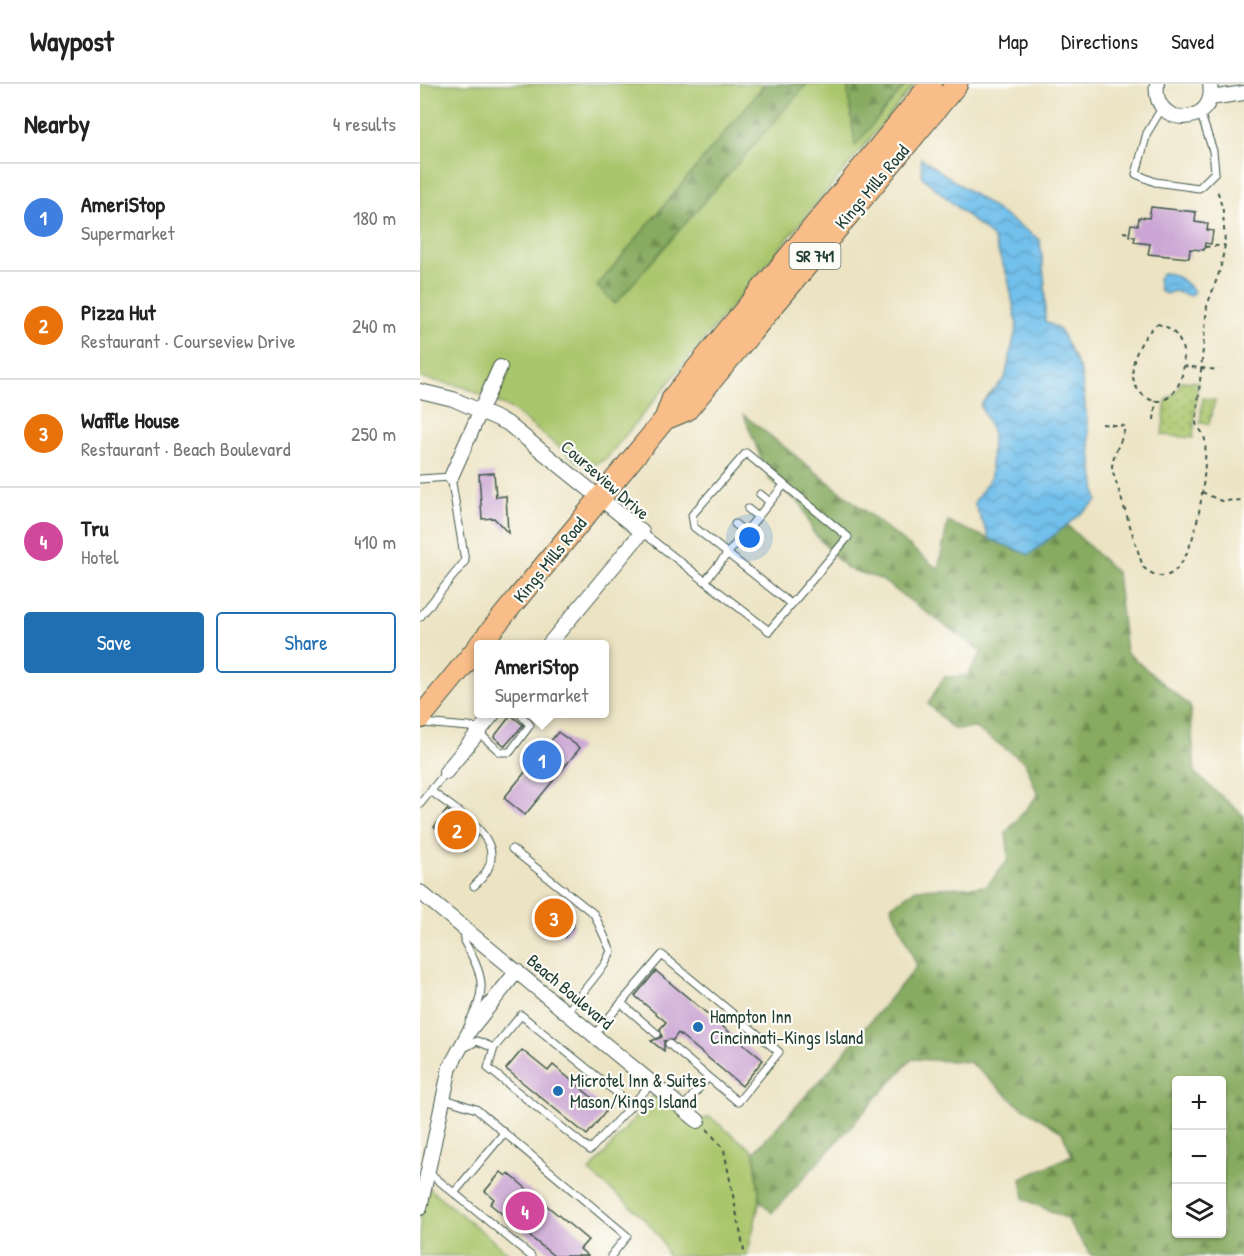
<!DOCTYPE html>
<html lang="en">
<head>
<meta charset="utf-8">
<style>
	body { margin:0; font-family:"Patrick Hand",sans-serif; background:#f6f6f6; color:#222 }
	.controls { position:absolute; right:18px; bottom:18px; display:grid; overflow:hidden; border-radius:6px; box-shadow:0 2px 4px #0004 }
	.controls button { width:54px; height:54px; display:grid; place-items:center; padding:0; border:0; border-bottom:2px solid #e0e0e0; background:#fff; color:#222; font:30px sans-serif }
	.you { position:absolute; left:330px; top:454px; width:21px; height:21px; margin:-15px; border:4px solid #fff; border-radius:50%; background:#1a73e8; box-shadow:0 0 0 9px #1a73e833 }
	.badge { display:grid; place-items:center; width:39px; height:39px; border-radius:50%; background:#1f6fb2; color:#fff; font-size:20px; font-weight:700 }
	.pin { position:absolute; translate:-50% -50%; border:3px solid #fff; box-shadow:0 2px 6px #0006 }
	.popup { position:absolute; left:54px; top:556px; width:135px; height:78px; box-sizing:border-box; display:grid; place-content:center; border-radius:6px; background:#fff; filter:drop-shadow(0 2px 4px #0005); font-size:20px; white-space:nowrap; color:#767676 }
	.popup b { font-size:22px; color:#222 }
	.popup::after { content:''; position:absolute; left:50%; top:100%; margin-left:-12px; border:12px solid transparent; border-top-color:#fff }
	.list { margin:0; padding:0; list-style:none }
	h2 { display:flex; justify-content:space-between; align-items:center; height:78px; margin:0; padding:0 24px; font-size:26px }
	h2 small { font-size:20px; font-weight:400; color:#767676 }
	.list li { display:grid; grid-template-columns:39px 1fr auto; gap:18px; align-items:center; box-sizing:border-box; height:108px; padding:0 24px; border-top:2px solid #e0e0e0 }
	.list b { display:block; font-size:22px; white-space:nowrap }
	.list p { margin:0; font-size:20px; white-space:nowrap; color:#767676 }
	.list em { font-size:20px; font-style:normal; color:#767676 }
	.actions { display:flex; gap:12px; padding:18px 24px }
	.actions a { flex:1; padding:14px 0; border:2px solid #1f6fb2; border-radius:6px; text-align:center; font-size:21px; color:#1f6fb2 }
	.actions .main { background:#1f6fb2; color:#fff }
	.icon { flex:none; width:33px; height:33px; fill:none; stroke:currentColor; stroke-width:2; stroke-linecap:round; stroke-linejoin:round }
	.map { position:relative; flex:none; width:824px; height:1172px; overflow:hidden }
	header { display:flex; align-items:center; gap:36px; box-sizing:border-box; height:84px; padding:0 30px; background:#fff; border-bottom:2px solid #e0e0e0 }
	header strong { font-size:28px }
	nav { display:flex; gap:33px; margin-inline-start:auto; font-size:21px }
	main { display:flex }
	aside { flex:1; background:#fff }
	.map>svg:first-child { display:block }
</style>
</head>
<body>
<header>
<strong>Waypost</strong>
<nav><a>Map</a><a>Directions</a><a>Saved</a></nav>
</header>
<main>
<aside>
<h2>Nearby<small>4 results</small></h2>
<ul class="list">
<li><span class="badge" style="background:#3f7fe0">1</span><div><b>AmeriStop</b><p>Supermarket</p></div><em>180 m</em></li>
<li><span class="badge" style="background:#e8710a">2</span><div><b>Pizza Hut</b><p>Restaurant · Courseview Drive</p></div><em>240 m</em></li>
<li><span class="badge" style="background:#e8710a">3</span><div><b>Waffle House</b><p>Restaurant · Beach Boulevard</p></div><em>250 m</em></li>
<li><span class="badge" style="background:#d1479c">4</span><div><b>Tru</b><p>Hotel</p></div><em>410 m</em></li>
</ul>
<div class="actions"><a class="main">Save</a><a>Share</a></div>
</aside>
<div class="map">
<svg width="824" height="1172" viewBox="0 0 824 1172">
	<defs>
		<pattern id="forest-firs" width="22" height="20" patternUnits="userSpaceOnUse" patternTransform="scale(1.5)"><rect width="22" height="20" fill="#87ab60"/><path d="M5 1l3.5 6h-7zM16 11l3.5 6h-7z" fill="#6e8c50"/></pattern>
		<pattern id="garden-dots" width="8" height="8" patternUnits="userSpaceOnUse" patternTransform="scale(1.5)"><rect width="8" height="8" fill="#aac66c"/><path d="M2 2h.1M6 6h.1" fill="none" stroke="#8aa25a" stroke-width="1.8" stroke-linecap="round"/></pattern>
		<pattern id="water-waves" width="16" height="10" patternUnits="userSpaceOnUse" patternTransform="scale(1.5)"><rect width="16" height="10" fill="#72c0ec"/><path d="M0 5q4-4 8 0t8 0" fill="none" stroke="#5d9dc0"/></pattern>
	</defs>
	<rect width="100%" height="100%" fill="#fdfcf7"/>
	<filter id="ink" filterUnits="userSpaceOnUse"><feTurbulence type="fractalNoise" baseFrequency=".0167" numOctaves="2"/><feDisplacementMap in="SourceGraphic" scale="12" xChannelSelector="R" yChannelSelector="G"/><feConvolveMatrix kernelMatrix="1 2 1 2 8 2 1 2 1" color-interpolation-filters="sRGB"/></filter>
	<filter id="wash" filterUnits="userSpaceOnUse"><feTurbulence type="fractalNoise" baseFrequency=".008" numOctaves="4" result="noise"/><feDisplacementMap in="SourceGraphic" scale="24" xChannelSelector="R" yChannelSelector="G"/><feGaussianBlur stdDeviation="1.35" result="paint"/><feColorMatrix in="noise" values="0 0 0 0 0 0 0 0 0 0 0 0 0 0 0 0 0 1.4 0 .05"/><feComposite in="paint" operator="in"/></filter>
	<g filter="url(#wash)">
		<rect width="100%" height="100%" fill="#ece3c3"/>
		<path fill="#aac66c" stroke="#648250" stroke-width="1.5" d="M0,0H495L186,375L176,380L159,379L91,325L44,303L0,294Z
			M239,1005L277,1037L290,1033L334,1068L340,1116L327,1172H247C242,1141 192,1108 169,1088Z
			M5,1101L92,1172H0V1123Z"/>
		<path fill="url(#forest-firs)" stroke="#53744a" stroke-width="1.5" fill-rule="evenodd" d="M345,0H387L195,220L177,202Z
			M427,0H483L484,3L435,62Z
			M324,331L518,485L528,438L609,471L647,441L697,489L706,568L770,622L775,689L824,732V1172H672L646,1134L604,1115L601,1095L652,1071L642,1048L597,1020L549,978L492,975L352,1129L340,1116L334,1068L406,990L497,882L471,822L496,805L567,802L589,775L586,749L618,711L605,678L555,644L533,645L508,620L524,593L547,592L562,568L460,495L426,484L393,448L382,421L349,395ZM756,996H802V1150H756Z"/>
		<path fill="url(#garden-dots)" stroke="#648250" stroke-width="1.5" d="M762,297L778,298L773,354L742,351L746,317L756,308Z
			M783,314L795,316L789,340L780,339Z"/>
		<path fill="url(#water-waves)" stroke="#487e90" stroke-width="1.5" d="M501,74L620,156L625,201V237L640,246L661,288L677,417L609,471L570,455L554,419L571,393L572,347L560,321L585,294L597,241L588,194L573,154L502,93Z
			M742,189C757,189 764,198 774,207L771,212L754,207L746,210L740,207L738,195Z"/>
		<g id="blocks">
			<path fill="#cba6d4" d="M731,123L776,128L775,138L788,140L787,146L793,147L791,160L785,159L784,166L770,165L769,174L728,170L730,160L714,158L715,153L709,152L711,140L718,141L719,133L729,134Z
				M74,389L76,413L86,412L88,449L74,434L62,435L59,390Z
				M91,631L103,641L85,662L74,653Z
				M138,648L160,664L105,731L84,714Z
				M27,726L57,752L45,767L14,743Z
				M122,815L154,841L145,853L113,827Z
				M236,887L343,976L322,1002L258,949L253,956L244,957V967L231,957L242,953L240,945L246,938L215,912Z
				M102,966L128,987L133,981L187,1026L167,1051L86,985Z
				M81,1088L86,1092L88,1089L168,1156L160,1165L168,1172H134L70,1120L74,1115L65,1107Z"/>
		</g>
	</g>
	<g filter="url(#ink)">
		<use href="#blocks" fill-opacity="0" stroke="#3e5649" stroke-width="1.5"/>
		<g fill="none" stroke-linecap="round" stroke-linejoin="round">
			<g stroke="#3e5649" stroke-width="9">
				<path id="lane" d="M742,24L727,49L716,90L735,98L779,104L795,88L793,67L780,28
					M0,395L31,393L45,477L0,533
					M340,410L350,418
					M328,425L338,433
					M315,440L325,448
					M222,448L349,547L428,453L326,369L272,431L274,443L371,520
					M285,497L364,401
					M3,639L60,644
					M58,648L80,668H90L110,641L100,630
					M11,707C42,732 100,761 54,802
					M0,720L26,688
					M92,765L174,830L191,867L185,880L147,928
					M46,846L44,857C61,888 70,905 49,938
					M201,919L237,950
					M174,951L242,871L359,968L318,1018L288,993L263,1024
					M249,960L288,993
					M74,964L101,931L212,1021
					M42,965L57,957L74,964L68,984L170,1066L232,999
					M22,1014L56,1025L207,1152L191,1172
					M7,1087L111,1172
					M34,1109L84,1049"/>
			</g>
			<g stroke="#3e5649" stroke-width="16">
				<path id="street" d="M737,0C731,45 798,43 790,0
					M790,14L824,9
					M0,307L33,315L87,339L222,448L129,560
					M31,393L80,283
					M26,688L73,630
					M0,808L278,1037
					M0,1124L30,983L50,946L97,887"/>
			</g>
			<g stroke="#3e5649" stroke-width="23">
				<path id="primary" d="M245,335L267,326L537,0
					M60,560L245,335L253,313L511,0
					M0,634L59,562"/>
			</g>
			<path stroke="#3e5649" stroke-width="2" stroke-dasharray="4.5 4.5" stroke-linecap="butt" d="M703,148L710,149
				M785,163L805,161
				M737,240C783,248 763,331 729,315C698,299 717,256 737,240Z
				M763,282L799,286
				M734,336L736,316
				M682,340L705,342C703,358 692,368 692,385L723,483C775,530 788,382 785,356C784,350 779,344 776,340L787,222L800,186L805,161L803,127L797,105
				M782,408L801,417L824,416
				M287,1045L304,1066L325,1172"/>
			<use href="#lane" stroke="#fff" stroke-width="7"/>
			<use href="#street" stroke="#fff" stroke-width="14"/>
			<use href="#primary" stroke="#f8bd88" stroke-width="21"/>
		</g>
	</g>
	<g fill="#1f6fb2" stroke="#fdfcf7" stroke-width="2">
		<circle cx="278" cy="943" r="6"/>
		<circle cx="138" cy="1007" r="6"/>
	</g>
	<g text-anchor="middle" stroke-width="4.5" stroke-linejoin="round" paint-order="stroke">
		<rect fill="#fdfcf7" stroke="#62766e" stroke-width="1.5" x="369.5" y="159" width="51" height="26" rx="4.5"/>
		<g font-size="16" font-weight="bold" fill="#1f3d34">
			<text x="395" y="178">SR 741</text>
		</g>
		<g font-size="18" fill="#1f3d34" stroke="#fdfcf7">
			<text transform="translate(452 103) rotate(-50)" y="6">Kings Mills Road</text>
			<text transform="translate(185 396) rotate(41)" y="6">Courseview Drive</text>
			<text transform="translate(130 476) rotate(-51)" y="6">Kings Mills Road</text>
			<text transform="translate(150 908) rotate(40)" y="6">Beach Boulevard</text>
		</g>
		<g font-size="18" fill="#1f3d34" stroke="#fdfcf7" text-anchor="start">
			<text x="290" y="939">Hampton Inn<tspan x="290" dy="21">Cincinnati–Kings Island</tspan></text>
			<text x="150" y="1003">Microtel Inn &amp; Suites<tspan x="150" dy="21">Mason/Kings Island</tspan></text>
		</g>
	</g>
</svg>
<div class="controls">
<button>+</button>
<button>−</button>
<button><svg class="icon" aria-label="layers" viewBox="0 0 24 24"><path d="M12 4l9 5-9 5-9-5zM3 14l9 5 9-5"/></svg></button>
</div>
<div class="you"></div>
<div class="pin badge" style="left:122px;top:676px;background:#3f7fe0">1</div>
<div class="popup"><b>AmeriStop</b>Supermarket</div>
<div class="pin badge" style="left:37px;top:746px;background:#e8710a">2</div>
<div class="pin badge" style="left:134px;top:834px;background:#e8710a">3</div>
<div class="pin badge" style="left:105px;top:1127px;background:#d1479c">4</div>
</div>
</main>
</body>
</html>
